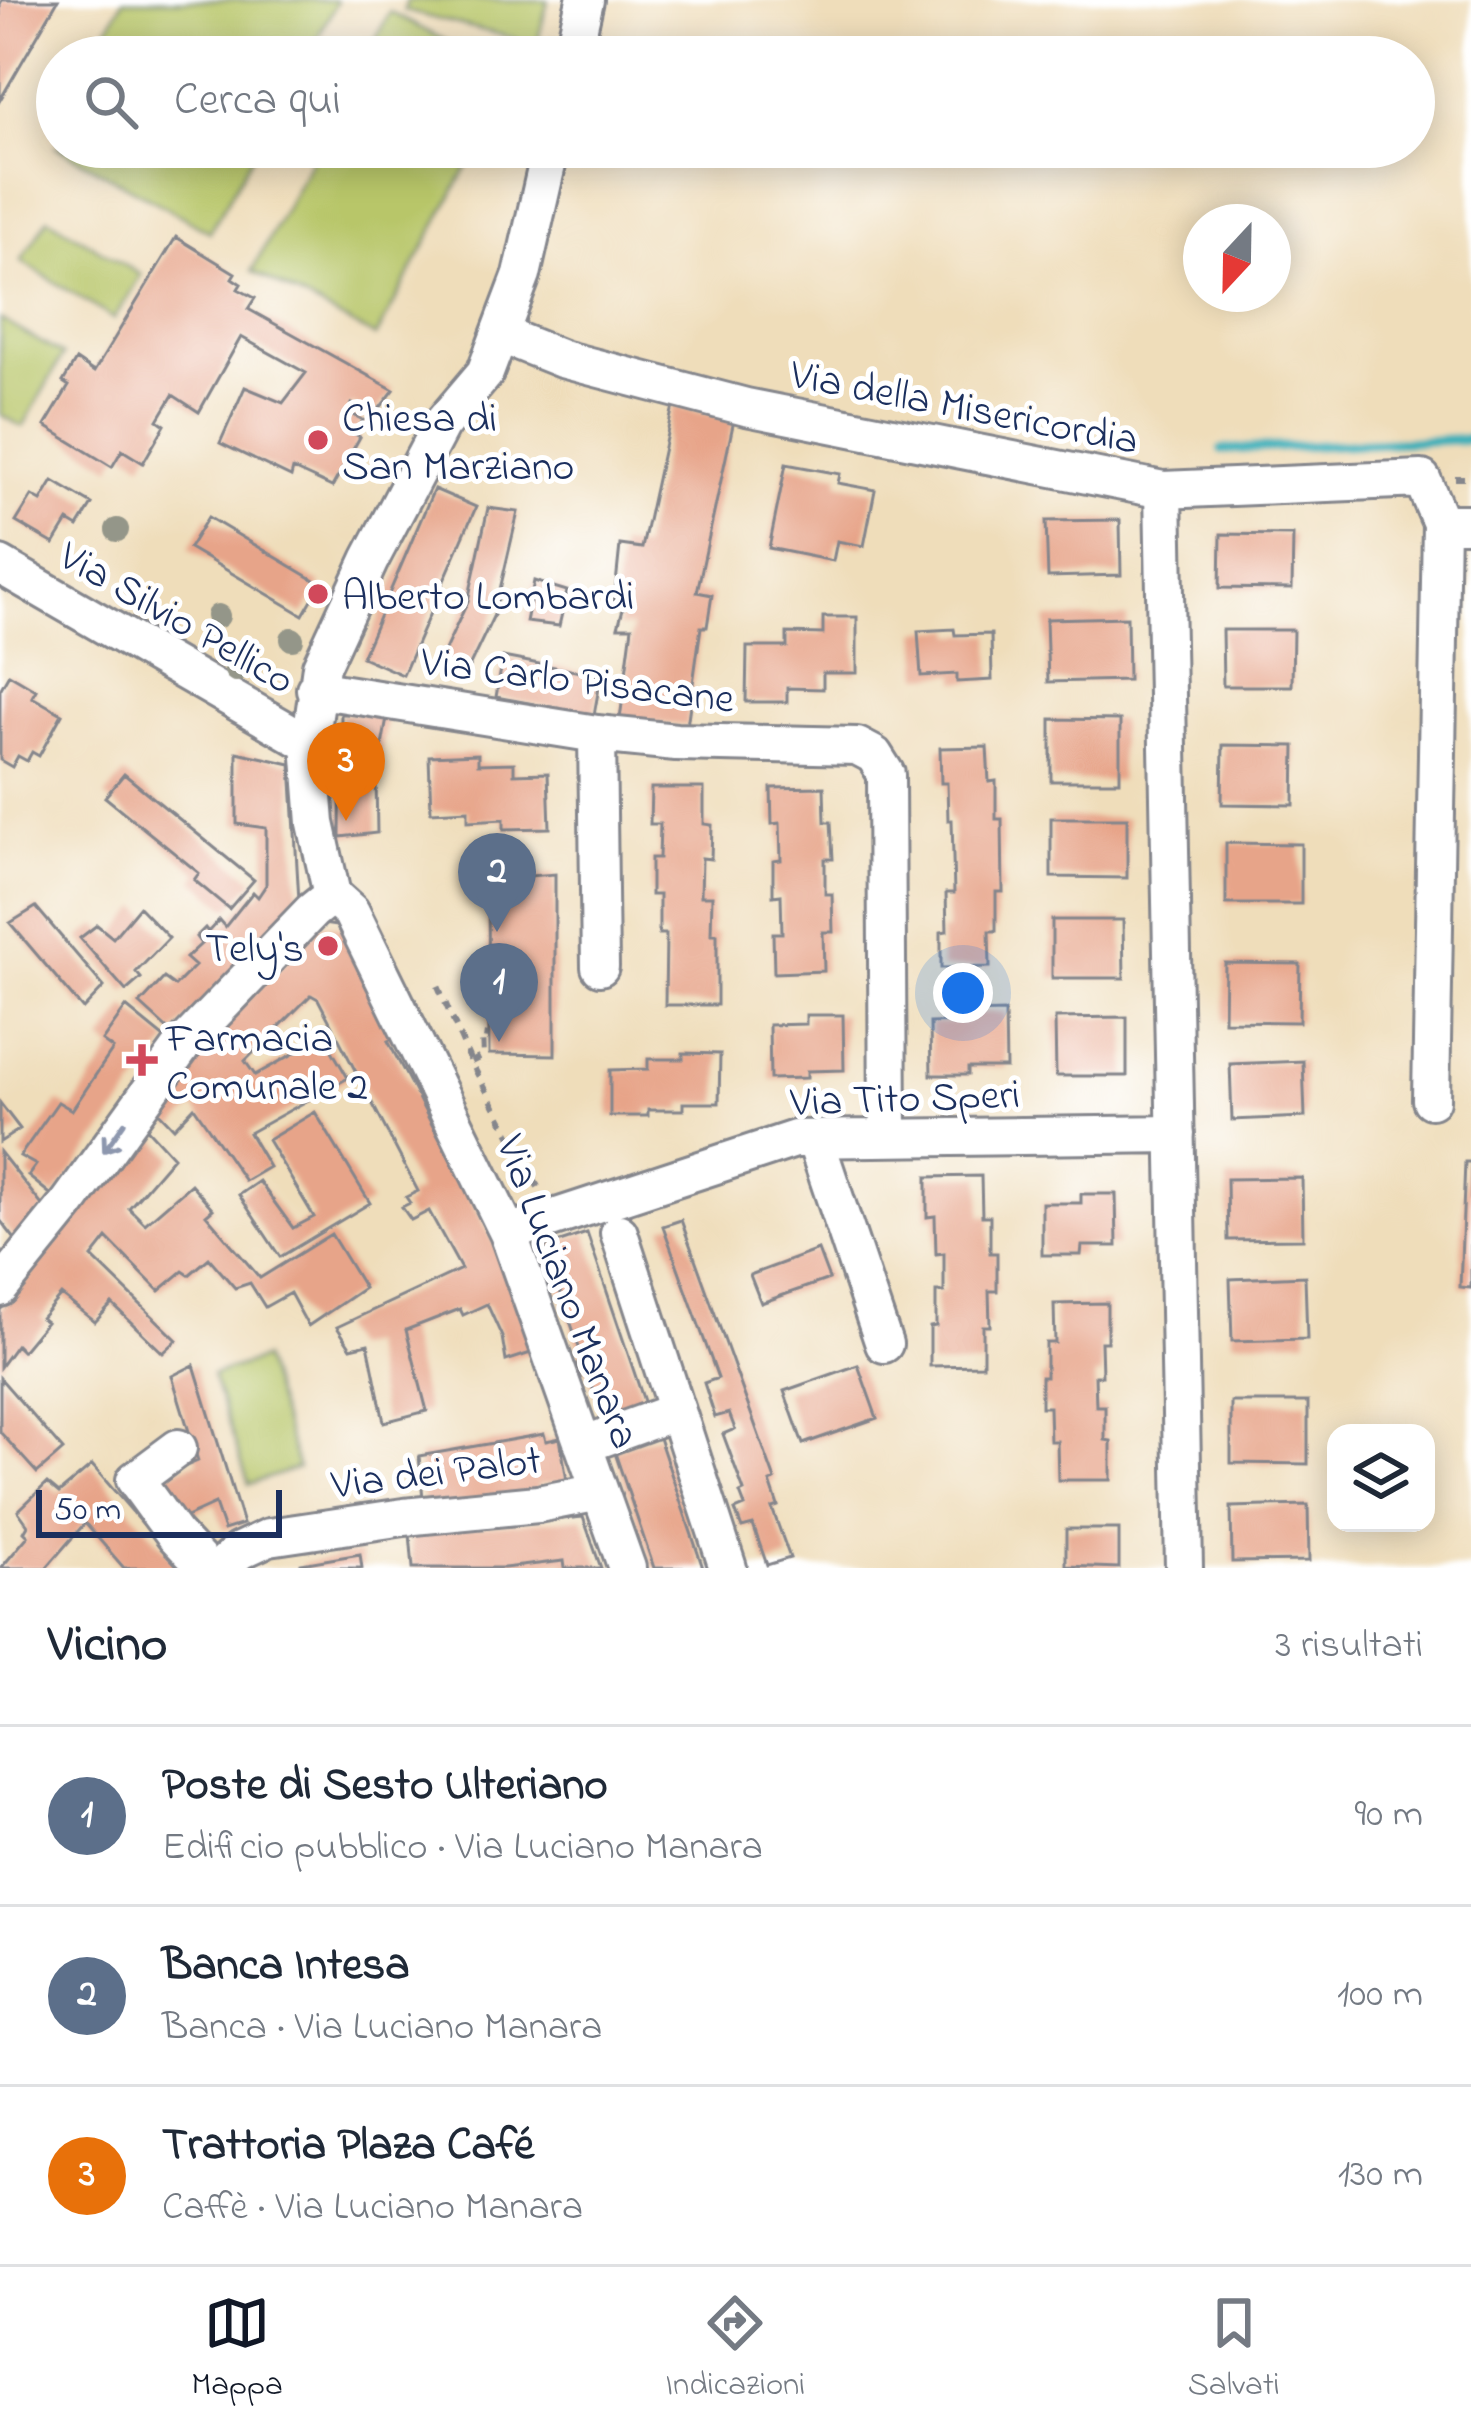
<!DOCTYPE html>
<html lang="it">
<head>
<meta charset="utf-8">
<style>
	body { margin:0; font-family:"Indie Flower",sans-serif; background:#f2f2f3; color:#1f2937 }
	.controls { position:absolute; right:36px; bottom:36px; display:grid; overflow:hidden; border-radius:24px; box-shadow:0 6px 30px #0003 }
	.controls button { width:108px; height:108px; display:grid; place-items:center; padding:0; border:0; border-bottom:3px solid #e0e1e3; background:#fff; color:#1f2937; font:60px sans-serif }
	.compass { position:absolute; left:1183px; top:204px; width:108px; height:108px; border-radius:50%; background:#fff; box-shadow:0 6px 30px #0003; rotate:202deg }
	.scale { position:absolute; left:36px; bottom:30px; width:246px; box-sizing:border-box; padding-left:12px; border:6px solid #1b2f5e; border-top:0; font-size:33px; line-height:42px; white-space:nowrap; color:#1b2f5e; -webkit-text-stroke:9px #fff; paint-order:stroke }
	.you { position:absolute; left:963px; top:993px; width:42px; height:42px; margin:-30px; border:9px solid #fff; border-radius:50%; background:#1a73e8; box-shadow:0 0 0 18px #1a73e833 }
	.badge { display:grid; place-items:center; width:78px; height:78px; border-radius:50%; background:#111827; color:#fff; font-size:39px; font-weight:700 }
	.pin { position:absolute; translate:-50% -99px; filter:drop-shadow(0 3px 6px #0008) }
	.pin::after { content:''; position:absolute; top:63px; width:42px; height:36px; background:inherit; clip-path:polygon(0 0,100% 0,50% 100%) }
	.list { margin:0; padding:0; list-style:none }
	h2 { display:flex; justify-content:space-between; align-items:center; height:156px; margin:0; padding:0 48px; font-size:51px }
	h2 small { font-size:39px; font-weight:400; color:#747a83 }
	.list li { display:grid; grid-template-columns:78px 1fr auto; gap:36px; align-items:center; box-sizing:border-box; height:180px; padding:0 48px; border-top:3px solid #e0e1e3 }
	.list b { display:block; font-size:45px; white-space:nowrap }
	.list p { margin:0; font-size:39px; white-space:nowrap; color:#747a83 }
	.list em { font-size:39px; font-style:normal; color:#747a83 }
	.icon { flex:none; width:66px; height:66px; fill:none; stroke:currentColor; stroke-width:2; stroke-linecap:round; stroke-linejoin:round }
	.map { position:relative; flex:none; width:1471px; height:1568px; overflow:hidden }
	.search { position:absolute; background:#fff; box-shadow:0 6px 30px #0003; left:36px; right:36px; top:36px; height:132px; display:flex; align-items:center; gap:30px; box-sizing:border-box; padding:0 42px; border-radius:66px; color:#747a83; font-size:45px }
	.sheet { height:696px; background:#fff }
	nav { display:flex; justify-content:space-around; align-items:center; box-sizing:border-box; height:168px; border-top:3px solid #e0e1e3; background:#fff; font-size:33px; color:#747a83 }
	nav a { display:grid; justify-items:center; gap:6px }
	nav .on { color:#111827 }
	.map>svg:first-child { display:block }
</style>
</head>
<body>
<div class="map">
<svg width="1471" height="1568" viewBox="0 0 1471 1568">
	<rect width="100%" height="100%" fill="#fff"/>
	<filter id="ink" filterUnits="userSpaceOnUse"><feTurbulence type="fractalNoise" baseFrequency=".00833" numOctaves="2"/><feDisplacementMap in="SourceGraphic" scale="24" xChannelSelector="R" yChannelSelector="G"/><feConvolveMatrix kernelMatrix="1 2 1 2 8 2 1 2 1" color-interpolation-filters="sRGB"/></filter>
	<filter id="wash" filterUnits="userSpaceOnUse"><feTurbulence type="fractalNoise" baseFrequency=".004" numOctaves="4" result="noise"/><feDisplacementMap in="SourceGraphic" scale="48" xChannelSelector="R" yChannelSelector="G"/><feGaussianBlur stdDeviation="2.7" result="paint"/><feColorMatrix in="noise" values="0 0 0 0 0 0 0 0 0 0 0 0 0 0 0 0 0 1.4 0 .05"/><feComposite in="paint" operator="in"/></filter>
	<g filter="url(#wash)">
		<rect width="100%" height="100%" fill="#efddba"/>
		<path fill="#b8c669" stroke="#6a7a64" stroke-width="3" d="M123,0H334L337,2L307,57H92Z
			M407,0H548L537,44L404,11Z
			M390,12L476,57H366Z
			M57,147H257L210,232Z
			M318,147H478L376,337L252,271Z
			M48,218L141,275L114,319L21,261Z
			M0,319L63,355L23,427L0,414Z
			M262,1359L298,1468L249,1484L212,1375Z"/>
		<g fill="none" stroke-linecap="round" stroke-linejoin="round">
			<path stroke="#40b0b9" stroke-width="10" d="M1222,450L1471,439"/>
		</g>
		<g id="blocks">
			<path fill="#e7a489" d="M2,0H58L0,100V4Z
				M176,237L235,273L232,278L241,284L238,289L255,298L248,309L394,390L373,417L352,404L348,412L363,420L355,434L360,437L332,487L293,469L291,477L220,443L245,387L283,403L306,373L241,337L199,412L173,395L158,420L165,425L143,463L122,450L112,467L45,426L69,386L63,382L76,360L94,372Z
				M673,406L734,420L697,592L712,595L707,627H701L687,726L620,719L632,627H618L624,605L614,603L620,545L642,548Z
				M786,464L840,474L838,483L875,490L864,546L837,541L833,561L769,548Z
				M53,481L92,504L78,527L68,521L54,544L16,522L32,496L41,501Z
				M434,489L476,507L403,675L362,657Z
				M488,508L518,512L494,615L462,682L436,669L468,601Z
				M208,517L321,584L303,615L189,548Z
				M1120,520L1121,575L1048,577L1046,521Z
				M1221,534L1293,535L1292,589L1220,588Z
				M534,581L567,591L559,626L526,622Z
				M823,617H857V673H823V689L787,688V702H746L747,647H787V633L823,634Z
				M1127,617L1128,680L1048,682L1046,619Z
				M954,629L955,635L991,634L992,680L957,682V674L921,676L918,631Z
				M1222,630H1293L1292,686H1223Z
				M503,657L601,676L594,715L496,697Z
				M9,674L36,690L32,697L62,714L39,756L32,752L27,761L18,756L12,767L0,760V690Z
				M388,713L376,779L377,833L340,837L341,714Z
				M1051,719L1120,720V781H1051Z
				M1223,745L1295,746L1294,805L1222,804Z
				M987,747L989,782L996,781V819H1002L1003,892H996V931H989L990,967L941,968V932L947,931L946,893H954L952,820H948L947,783H941L940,748Z
				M237,752L291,764L299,901L173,1034L140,1004L164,978L175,986L195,966L186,958L201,944L196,937L205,928L208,932L219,920L225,927L253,892L258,897L266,885V828L237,824Z
				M478,754V764L514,763V774L548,773L550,828L504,829V819L468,821V810L431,812L429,756Z
				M124,774L254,880L229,909L194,880L199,873L105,797Z
				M824,787L825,822H831L833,859H825V894H832L833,932H823L824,971L774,973L773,933H782L781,895L773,896V861L781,860L780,823L772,824L771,788Z
				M651,788H704V824L712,825L711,859L702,858L701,896H712L711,934H717V1005H665L666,934H659V895H651V858H659L660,824H650Z
				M1051,818H1127V878L1051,877Z
				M1226,843L1301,844V904H1226Z
				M555,874V1055L489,1054L488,879Z
				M36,907L104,987L83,1009L10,923Z
				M139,907L169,938L136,972L141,978L126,991L80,938L97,925L113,938Z
				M1052,920H1123L1124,978H1052Z
				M323,924L343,927L397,1037L388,1041L498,1250L537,1351L506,1361L502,1337L487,1304L463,1315L460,1309L406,1330L427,1411L384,1422L368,1344L351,1348L337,1327L461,1269L429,1211L411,1220L402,1207L410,1203L406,1197L418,1191L318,999L311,995L245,1061L255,1075L324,1037L348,1078L249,1133L269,1167L245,1181L194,1107L174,1128L153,1106L193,1055Z
				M1225,963L1300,964L1299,1022L1224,1021Z
				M126,1007L169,1042L54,1197L28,1176L36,1165L20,1156L58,1102L72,1110L113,1049L102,1041Z
				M1005,1012L1006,1068H968V1075H931L930,1023L967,1022V1013Z
				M806,1015H843L844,1070L807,1071V1078L770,1079L769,1025L806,1024Z
				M1127,1017V1076H1056L1055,1018Z
				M683,1053L720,1054L719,1103H683V1110H648V1116H610V1070L648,1069V1059H683Z
				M1303,1061L1305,1117L1232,1120L1230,1064Z
				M0,1103L20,1129L0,1142Z
				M315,1112L370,1203L280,1257L239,1195L259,1181L293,1228L314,1217L268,1140Z
				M141,1122L173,1157L129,1208L145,1224L191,1184L213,1209L206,1215L260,1278L331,1234L364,1288L308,1326L290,1293L265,1307L250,1283L235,1288L209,1258L189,1275L183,1271L159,1291L107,1238L92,1257L177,1340L163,1353L112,1304L95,1322L61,1295L41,1318L46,1322L22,1351L16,1345L0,1367V1310L30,1276Z
				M0,1152L45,1209L18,1243L0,1220Z
				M1465,1162H1471V1288L1460,1287Z
				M981,1176L982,1216H990V1253H997V1291H989L990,1326H983V1365L930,1366V1327L936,1326V1292H944V1253L936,1254L935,1216L927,1217V1177Z
				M1302,1178L1303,1239L1228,1240L1227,1179Z
				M1081,1194H1116L1117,1246H1082L1081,1255H1042V1203H1081Z
				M681,1220L775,1480L770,1482L778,1506L772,1508L790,1558L767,1565L753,1525L742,1528L735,1510L745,1506L740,1493L744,1491L723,1434L735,1429L729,1413L715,1417L704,1383L718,1378L663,1226Z
				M587,1233L646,1407L604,1421L545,1247Z
				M818,1250L829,1279L761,1303L750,1275Z
				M1305,1276L1307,1339L1232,1341L1230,1279Z
				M1107,1303V1342H1101L1102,1376H1095L1096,1406H1105V1440L1111,1441V1480H1058L1057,1441H1050L1049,1407H1041V1377H1046V1343H1055L1054,1304Z
				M194,1365L243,1524L224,1530L215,1504L175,1522L156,1479L198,1461L172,1376Z
				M858,1365L877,1418L803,1444L784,1391Z
				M0,1378L63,1450L37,1473L0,1432Z
				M1231,1402H1308V1464L1231,1463Z
				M544,1434L546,1441L560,1438L567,1481L539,1484L538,1492L424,1509L419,1456Z
				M658,1435L703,1568H654L614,1450Z
				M92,1465L181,1568H124L85,1523L46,1568H1L28,1536L24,1532L28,1525L18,1511L47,1483L59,1493Z
				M1308,1505L1309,1561L1232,1562L1231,1507Z
				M583,1517L601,1568H565L564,1561L504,1568H413L410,1534Z
				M1066,1529H1119V1568L1066,1566Z
				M360,1554L362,1568H301V1564Z"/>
		</g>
	</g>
	<g filter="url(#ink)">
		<use href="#blocks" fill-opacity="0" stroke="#85868c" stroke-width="3"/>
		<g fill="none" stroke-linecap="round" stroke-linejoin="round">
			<g stroke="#85868c" stroke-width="42">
				<path id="minor" d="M572,57L585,0
					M551,147L522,275L485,373L441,425L370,560L321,666L310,744L316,823L332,895L351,912L508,1233L627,1568
					M502,335L562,359L746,407L1163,490L1422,479L1441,523H1471
					M1163,490L1184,1568
					M0,565L310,744
					M315,689L597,734L676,742L857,746L874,755L886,774L888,1138
					M597,734L600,967
					M1431,1100L1441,523
					M815,1139L884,1344
					M508,1233L795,1139L1176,1134
					M619,1233L728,1568
					M0,1288L68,1204L183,1045L312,911L332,895
					M583,1445L677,1411
					M178,1448L135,1480L175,1535L206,1568
					M220,1568L239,1551L269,1537L404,1517L538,1504L600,1492"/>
			</g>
			<path stroke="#85868c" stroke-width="6" stroke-dasharray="9 9" stroke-linecap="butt" d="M1455,478H1471
				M438,986L471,1062L538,1187
				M471,1062L483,1056L482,1035L489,1036"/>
			<use href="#minor" stroke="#fff" stroke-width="36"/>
		</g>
		<g fill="#949689">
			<circle cx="117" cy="530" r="12"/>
			<circle cx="218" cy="616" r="12"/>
			<circle cx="292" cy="639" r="12"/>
			<circle cx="236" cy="670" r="12"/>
		</g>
		<defs><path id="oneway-shaft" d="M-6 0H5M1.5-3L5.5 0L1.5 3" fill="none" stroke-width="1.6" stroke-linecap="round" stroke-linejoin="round" transform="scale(3)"/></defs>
		<use stroke="#8d97ae" href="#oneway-shaft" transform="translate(114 1137) rotate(125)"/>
	</g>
	<g fill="#d1495b" stroke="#fff" stroke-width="4.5">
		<circle cx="318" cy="440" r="12"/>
		<circle cx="318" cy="594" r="12"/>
		<circle cx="328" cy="946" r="12"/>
		<path d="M136 1042h12v12h12v12h-12v12h-12v-12h-12v-12h12z"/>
	</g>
	<g text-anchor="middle" stroke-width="10" stroke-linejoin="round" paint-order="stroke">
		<g font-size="42" fill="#1b2f5e" stroke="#fff">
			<text transform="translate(965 405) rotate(11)" y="15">Via della Misericordia</text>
			<text transform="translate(178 616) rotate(30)" y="15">Via Silvio Pellico</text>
			<text transform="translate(578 678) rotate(7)" y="15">Via Carlo Pisacane</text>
			<text transform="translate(905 1096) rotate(-2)" y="15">Via Tito Speri</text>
			<text transform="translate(570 1291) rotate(69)" y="15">Via Luciano Manara</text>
			<text transform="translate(436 1470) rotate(-7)" y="15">Via dei Palot</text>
		</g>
		<g font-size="42" fill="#1b2f5e" stroke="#fff" text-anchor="start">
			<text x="342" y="431">Chiesa di<tspan x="342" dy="48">San Marziano</tspan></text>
			<text x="342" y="609">Alberto Lombardi</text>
			<text x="304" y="961" text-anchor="end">Tely's</text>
			<text x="166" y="1051">Farmacia<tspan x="166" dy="48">Comunale 2</tspan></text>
		</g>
	</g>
</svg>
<div class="controls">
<button><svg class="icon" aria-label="layers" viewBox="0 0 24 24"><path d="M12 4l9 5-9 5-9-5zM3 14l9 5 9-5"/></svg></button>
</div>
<svg class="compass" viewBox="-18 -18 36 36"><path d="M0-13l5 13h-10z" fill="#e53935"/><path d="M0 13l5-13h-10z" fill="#747a83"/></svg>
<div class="scale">50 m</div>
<div class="you"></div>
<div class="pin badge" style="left:499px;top:1042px;background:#5c6f8a">1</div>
<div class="pin badge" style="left:497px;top:932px;background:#5c6f8a">2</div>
<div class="pin badge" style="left:346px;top:821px;background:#e8710a">3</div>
<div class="search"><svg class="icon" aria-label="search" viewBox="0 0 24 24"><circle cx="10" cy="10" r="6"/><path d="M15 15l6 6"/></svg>Cerca qui</div>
</div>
<section class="sheet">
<h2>Vicino<small>3 risultati</small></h2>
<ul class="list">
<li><span class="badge" style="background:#5c6f8a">1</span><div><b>Poste di Sesto Ulteriano</b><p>Edificio pubblico · Via Luciano Manara</p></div><em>90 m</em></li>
<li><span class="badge" style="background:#5c6f8a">2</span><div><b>Banca Intesa</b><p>Banca · Via Luciano Manara</p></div><em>100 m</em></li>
<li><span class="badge" style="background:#e8710a">3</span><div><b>Trattoria Plaza Café</b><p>Caffè · Via Luciano Manara</p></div><em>130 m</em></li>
</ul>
</section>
<nav>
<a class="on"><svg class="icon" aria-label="map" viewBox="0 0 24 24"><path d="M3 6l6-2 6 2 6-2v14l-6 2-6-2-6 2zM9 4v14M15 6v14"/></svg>Mappa</a>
<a><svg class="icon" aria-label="directions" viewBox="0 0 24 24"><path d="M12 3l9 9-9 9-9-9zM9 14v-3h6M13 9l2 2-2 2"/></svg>Indicazioni</a>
<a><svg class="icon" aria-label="saved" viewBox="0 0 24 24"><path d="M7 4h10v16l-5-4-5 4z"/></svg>Salvati</a>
</nav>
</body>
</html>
